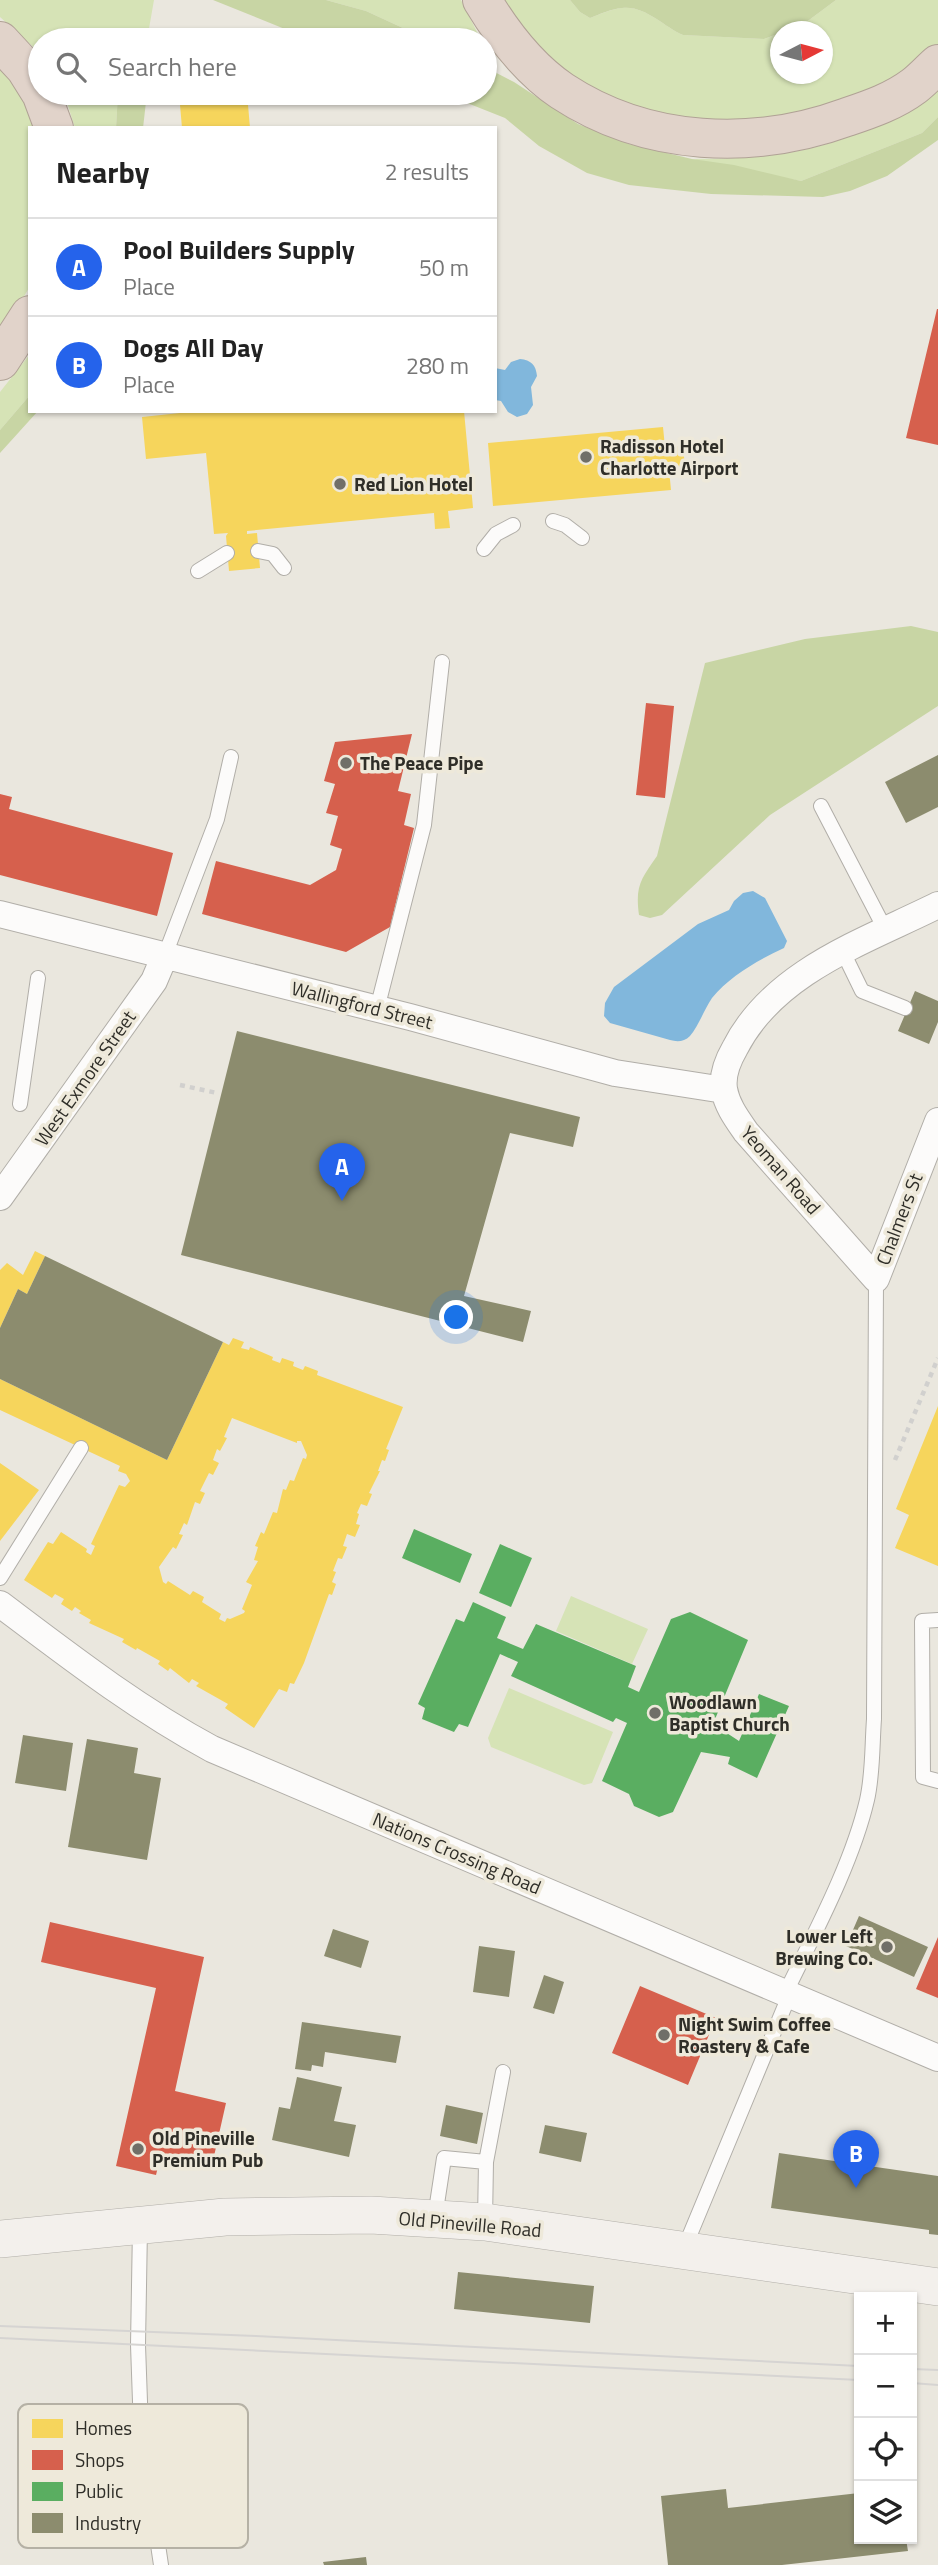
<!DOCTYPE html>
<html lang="en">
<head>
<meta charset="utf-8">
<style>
	body { margin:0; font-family:"Titillium Web",sans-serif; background:#f6f6f6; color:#222 }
	.controls { position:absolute; right:21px; bottom:21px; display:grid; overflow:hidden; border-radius:0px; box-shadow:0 2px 5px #0004 }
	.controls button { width:63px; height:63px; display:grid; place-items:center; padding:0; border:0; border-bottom:2px solid #e0e0e0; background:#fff; color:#222; font:35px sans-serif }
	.compass { position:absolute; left:770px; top:21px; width:63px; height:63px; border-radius:50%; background:#fff; box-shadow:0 2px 5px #0004; rotate:84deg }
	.you { position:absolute; left:457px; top:1318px; width:24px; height:24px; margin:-18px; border:5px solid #fff; border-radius:50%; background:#1a73e8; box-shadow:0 0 0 10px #1a73e833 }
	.badge { display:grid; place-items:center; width:46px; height:46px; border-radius:50%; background:#2563eb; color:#fff; font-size:23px; font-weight:700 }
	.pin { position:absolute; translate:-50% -58px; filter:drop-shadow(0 2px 4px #0008) }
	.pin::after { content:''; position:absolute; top:37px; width:24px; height:21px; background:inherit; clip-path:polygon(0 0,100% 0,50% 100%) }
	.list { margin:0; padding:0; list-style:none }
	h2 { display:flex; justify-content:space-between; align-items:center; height:91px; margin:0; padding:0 28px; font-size:30px }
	h2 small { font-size:23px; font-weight:400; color:#767676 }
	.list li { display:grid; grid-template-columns:46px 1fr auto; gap:21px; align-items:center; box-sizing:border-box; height:98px; padding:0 28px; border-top:2px solid #e0e0e0 }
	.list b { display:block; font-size:26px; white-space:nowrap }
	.list p { margin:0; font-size:23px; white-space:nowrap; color:#767676 }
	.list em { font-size:23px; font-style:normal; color:#767676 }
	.icon { flex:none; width:38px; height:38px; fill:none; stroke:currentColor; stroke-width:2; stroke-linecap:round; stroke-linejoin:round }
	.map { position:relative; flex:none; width:938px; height:2565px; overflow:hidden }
	.search { position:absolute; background:#fff; box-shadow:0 2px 5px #0004; left:28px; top:28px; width:469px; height:77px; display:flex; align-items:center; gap:18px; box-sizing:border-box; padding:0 24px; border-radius:38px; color:#767676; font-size:26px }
	.panel { position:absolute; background:#fff; box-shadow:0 2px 5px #0004; left:28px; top:126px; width:469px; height:287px; border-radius:0px }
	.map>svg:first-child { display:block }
</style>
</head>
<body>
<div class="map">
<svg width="938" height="2565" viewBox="0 0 938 2565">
	<rect width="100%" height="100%" fill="#eae7de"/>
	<path fill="#d6e3b6" d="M0,0H154L147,40H40V53L0,17Z
		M326,0H461L481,40H429L366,11Z
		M501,0H570L580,12L590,18C600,14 612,9 622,8C645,5 664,27 683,35L764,39L780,33V74H822V32L786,31L801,26L836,0H938V44L923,59L880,88L821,110L733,123L652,115L582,83L543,53Z
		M0,59L42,128H30V286L0,338Z
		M938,90V117L922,133L801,181L692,159C740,159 790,157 836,141C872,128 905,108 938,90Z
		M64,93H118L116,128H75Z
		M30,354V395L0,430V392Z
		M571,1596L648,1629L632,1664L556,1631Z
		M509,1688L613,1732L592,1783L584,1785L491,1747L488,1738Z"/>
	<path fill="#c8d5a4" d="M213,0H326L366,11L429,40H312Z
		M570,0H836L801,26L780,32V33L764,39L683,35C664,27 645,5 622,8C611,9 600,14 590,18L580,12Z
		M485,67L514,82L578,124L629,144L692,159L734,165L801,181L922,133L938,117V140L887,176L850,191L823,197L711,194L629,185L587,173L539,146L505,118L442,93H485Z
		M118,93H147L143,128H116Z
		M30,395V411H38L0,453V430Z
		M911,626L938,632V706L770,815L662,915L650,918L639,915C635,886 641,879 657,856L705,663L805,639Z"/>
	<path fill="#81b7dc" d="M520,359C531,360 536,365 537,376L531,387L533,405L527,414L517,417L508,412L501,401L495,400V368L505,370L511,362Z
		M753,891L765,898L787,941L784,948C758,960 730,976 712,998C704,1010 699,1025 690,1036C684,1042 677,1042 670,1040L610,1023L604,1016L605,1003L614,987L698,924L729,910L734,901L743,893Z"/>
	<path fill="#f6d55c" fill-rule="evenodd" d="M179,93H247L250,128H182Z
		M180,411H464L473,508L448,511L450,528L435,529L434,513L247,531V534L257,533L260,568L229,571L226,536L228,533L214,534L206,453L146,459L142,417L180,413Z
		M663,427L665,447L683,446L685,467L669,469L671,490L493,506L488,443Z
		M35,1251L45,1256L27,1294L18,1289L0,1328V1270L7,1263L23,1275Z
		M233,1338L244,1342L241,1348L249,1350L250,1347L273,1357L272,1360L280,1363L282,1358L294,1362L293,1366L303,1370L305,1366L318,1371L317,1375L403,1407L386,1449L389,1450L385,1461L382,1460L378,1471H380L369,1493L372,1494L367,1506L361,1504L357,1513L359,1514L356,1524L360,1525L355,1537L347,1534L343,1546L347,1547L342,1559L338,1558L333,1571L336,1572L332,1582L336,1584L332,1595L329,1594L304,1663L294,1684L290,1683L287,1692L279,1689L254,1728L225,1708L228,1704L196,1686L199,1683L192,1679L189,1683L170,1668L168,1671L158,1664L160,1661L137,1648L136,1650L122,1642L124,1639L89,1623L91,1620L79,1613L81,1611L75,1607L72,1611L61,1604L64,1599L55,1594L52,1598L24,1580L48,1542L53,1544L61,1532L87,1549L86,1552L91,1555L95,1546L91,1544L119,1485L125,1487L130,1481L126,1474L118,1471L120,1466L0,1410V1379L167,1460L223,1342L229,1345ZM232,1418L297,1443V1441H301L307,1455L306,1459L303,1458L294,1481L290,1480L286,1490L283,1489L277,1513L273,1512L264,1534L261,1532L255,1546L258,1547L254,1560L258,1561L246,1582L252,1585L242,1609L245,1611L244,1613L230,1619L227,1618L225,1622L219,1619L221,1614L202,1602L204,1597L193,1591L190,1595L168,1581L166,1584L163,1582L159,1567L173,1547L176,1549L183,1535L179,1534L184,1523L187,1525L195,1502L200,1504L205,1493L200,1491L209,1473L213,1475L219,1463L213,1460L217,1449L220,1451L227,1438L224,1437Z
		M938,1406V1566L895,1548L909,1515L896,1509Z
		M0,1463L39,1490L0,1541Z"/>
	<path fill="#d6604d" d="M937,309H938V445L906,438Z
		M646,703L674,706L665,798L636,795Z
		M412,734L398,791L411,794L404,825L414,828L390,927L346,952L202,914L216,861L310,885L336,870L342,849L330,845L338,816L326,813L335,784L324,781L335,742Z
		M0,794L12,797L9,809L173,853L157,916L0,875Z
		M50,1922L204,1957L175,2091L226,2103L212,2165L161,2154L156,2175L116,2166L156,1988L41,1962Z
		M938,1937V1998L916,1989Z
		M640,1986L716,2018L688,2085L612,2053Z"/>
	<path fill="#5aae61" d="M414,1529L472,1554L460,1583L402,1558Z
		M500,1544L532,1558L511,1607L479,1593Z
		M473,1602L506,1617L497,1638L523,1649L536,1624L636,1666L628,1687L639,1692L671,1619L690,1612L748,1640L713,1724L739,1741L759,1694L789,1706L757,1778L728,1764L730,1757L701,1752L673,1812L659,1817L634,1806L629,1794L602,1781L627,1723L616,1718L613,1722L511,1676L518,1662L500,1654L468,1727L459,1724L454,1732L422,1719L425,1708L418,1704L456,1619L464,1622Z"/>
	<path fill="#8c8c6e" d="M938,755V807L906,823L885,782Z
		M915,991L938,1001V1022L929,1044L898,1031Z
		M237,1031L580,1117L573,1147L510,1133L464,1296L531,1311L523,1342L181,1255Z
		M45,1256L223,1342L167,1460L0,1379V1328L18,1289L27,1294Z
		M23,1735L73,1743L66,1791L15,1783Z
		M87,1739L138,1748L134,1773L161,1778L147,1860L68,1847Z
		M859,1916L928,1947L914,1977L846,1946Z
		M333,1929L369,1941L361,1968L324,1956Z
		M479,1946L515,1951L509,1997L473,1992Z
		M544,1975L564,1982L554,2014L533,2008Z
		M302,2022L401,2036L396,2063L325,2052L323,2067L312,2065L311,2071L295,2069Z
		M297,2077L342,2087L334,2121L356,2125L349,2157L272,2140L279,2107L290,2109Z
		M446,2105L483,2113L477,2144L440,2136Z
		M545,2125L587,2133L581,2162L539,2153Z
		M779,2153L938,2176V2235L929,2234V2230L771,2208Z
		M458,2272L594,2286L590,2323L454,2309Z
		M726,2489L728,2508L859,2493V2539H906L908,2551L782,2565H668L661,2496Z
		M366,2557L367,2565H324L323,2562Z"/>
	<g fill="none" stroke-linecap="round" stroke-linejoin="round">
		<g stroke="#b1aea8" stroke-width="16">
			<path id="lane" d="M553,521L565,525L582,538
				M484,549L496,534L513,525
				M258,551L273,554L284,568
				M198,571L227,553
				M821,806L886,931
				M843,952L862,991L905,1008
				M165,955L217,819L231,757
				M377,1009L424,825L442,662
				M20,1104L38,978
				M0,1578L81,1448
				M938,1620L922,1621L923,1777L938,1781
				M785,1994C814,1934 852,1864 867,1800C873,1774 872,1746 874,1719L876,1279
				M486,2162L503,2072
				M435,2217L444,2158L486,2162L485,2220
				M140,2227L138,2345L141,2430L161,2565
				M684,2249L789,1996"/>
		</g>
		<g stroke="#b1aea8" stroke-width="28">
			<path id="street" d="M938,905C866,941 774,971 735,1048C728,1060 722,1075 724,1089C727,1106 737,1119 746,1132L876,1279L938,1121
				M0,914L410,1017L615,1073L724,1090
				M0,1197L154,981L165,955
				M0,1604C69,1656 136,1708 212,1749L938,2058"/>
		</g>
		<g stroke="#b1aea8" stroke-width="38">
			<path id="secondary" d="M0,2239L225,2217L371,2215L485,2222L938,2287"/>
		</g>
		<g stroke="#b0a295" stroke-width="40">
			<path id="highway" d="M482,0C503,35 528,68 562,91C647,147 754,151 847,117C871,109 894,101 914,86C923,79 930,71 938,64
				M0,41L25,68L40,92
				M41,93L54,128
				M0,361L30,315"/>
		</g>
		<path stroke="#d1d0ce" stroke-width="4.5" stroke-dasharray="5 5" stroke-linecap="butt" d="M180,1085L217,1093
			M895,1460L938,1358"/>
		<use href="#lane" stroke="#fcfbfa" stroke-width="14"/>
		<use href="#street" stroke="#fcfbfa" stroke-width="26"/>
		<use href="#secondary" stroke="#f3f0ec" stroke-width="37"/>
		<use href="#highway" stroke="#e1d3ca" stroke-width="38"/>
		<path stroke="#d6d4d2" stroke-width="2" d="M0,2326L256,2336L859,2366
			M0,2338L859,2380
			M912,2369L938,2370
			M912,2383L938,2385"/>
	</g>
	<g fill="#706f68" stroke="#eee9da" stroke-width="2.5">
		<circle cx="586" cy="457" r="7"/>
		<circle cx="340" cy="484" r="7"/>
		<circle cx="346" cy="763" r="7"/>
		<circle cx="655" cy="1713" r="7"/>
		<circle cx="887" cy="1947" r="7"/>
		<circle cx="664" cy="2035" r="7"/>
		<circle cx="138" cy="2149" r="7"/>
	</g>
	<g text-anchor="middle" stroke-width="7" stroke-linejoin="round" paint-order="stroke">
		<g font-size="19" font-weight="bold" fill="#2f2e28" stroke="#eee9da" text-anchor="start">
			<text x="600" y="453">Radisson Hotel<tspan x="600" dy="22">Charlotte Airport</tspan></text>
			<text x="354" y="491">Red Lion Hotel</text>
			<text x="360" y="770">The Peace Pipe</text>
			<text x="669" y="1709">Woodlawn<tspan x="669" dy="22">Baptist Church</tspan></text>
			<text x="873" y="1943" text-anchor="end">Lower Left<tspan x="873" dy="22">Brewing Co.</tspan></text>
			<text x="678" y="2031">Night Swim Coffee<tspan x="678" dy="22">Roastery &amp; Cafe</tspan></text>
			<text x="152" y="2145">Old Pineville<tspan x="152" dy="22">Premium Pub</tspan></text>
		</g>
		<g font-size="19" fill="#2f2e28" stroke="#eee9da">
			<text transform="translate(362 1005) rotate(14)" y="7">Wallingford Street</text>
			<text transform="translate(85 1078) rotate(-55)" y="7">West Exmore Street</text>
			<text transform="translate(781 1170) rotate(49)" y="7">Yeoman Road</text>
			<text transform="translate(899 1219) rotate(-69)" y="7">Chalmers St</text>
			<text transform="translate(457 1853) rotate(23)" y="7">Nations Crossing Road</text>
			<text transform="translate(470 2224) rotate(5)" y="7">Old Pineville Road</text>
		</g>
	</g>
	<rect x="18" y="2404" width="230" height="144" rx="10" fill="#eee9da" stroke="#b5b1a5" stroke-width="2"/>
	<rect x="32" y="2419" width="31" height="19" fill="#f6d55c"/>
	<rect x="32" y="2450" width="31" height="20" fill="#d6604d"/>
	<rect x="32" y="2482" width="31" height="19" fill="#5aae61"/>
	<rect x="32" y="2513" width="31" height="20" fill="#8c8c6e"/>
	<g font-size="19" fill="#2f2e28">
		<text x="75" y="2435">Homes</text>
		<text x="75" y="2467">Shops</text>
		<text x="75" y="2498">Public</text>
		<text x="75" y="2530">Industry</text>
	</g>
</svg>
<div class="controls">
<button>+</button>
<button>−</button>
<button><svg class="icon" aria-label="locate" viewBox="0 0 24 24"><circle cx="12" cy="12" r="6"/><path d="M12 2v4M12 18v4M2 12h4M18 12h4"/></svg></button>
<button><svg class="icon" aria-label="layers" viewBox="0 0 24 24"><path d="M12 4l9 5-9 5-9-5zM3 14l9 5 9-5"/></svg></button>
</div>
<svg class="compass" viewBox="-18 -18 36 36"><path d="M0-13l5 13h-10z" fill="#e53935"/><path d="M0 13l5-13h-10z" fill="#767676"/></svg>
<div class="you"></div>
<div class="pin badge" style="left:342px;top:1201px">A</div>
<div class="pin badge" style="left:856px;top:2188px">B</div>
<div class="search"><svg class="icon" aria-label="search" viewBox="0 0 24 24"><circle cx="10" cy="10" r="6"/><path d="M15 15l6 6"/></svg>Search here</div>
<section class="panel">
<h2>Nearby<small>2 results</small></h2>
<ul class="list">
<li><span class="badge">A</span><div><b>Pool Builders Supply</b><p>Place</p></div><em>50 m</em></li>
<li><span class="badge">B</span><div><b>Dogs All Day</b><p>Place</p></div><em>280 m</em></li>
</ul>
</section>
</div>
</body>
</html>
